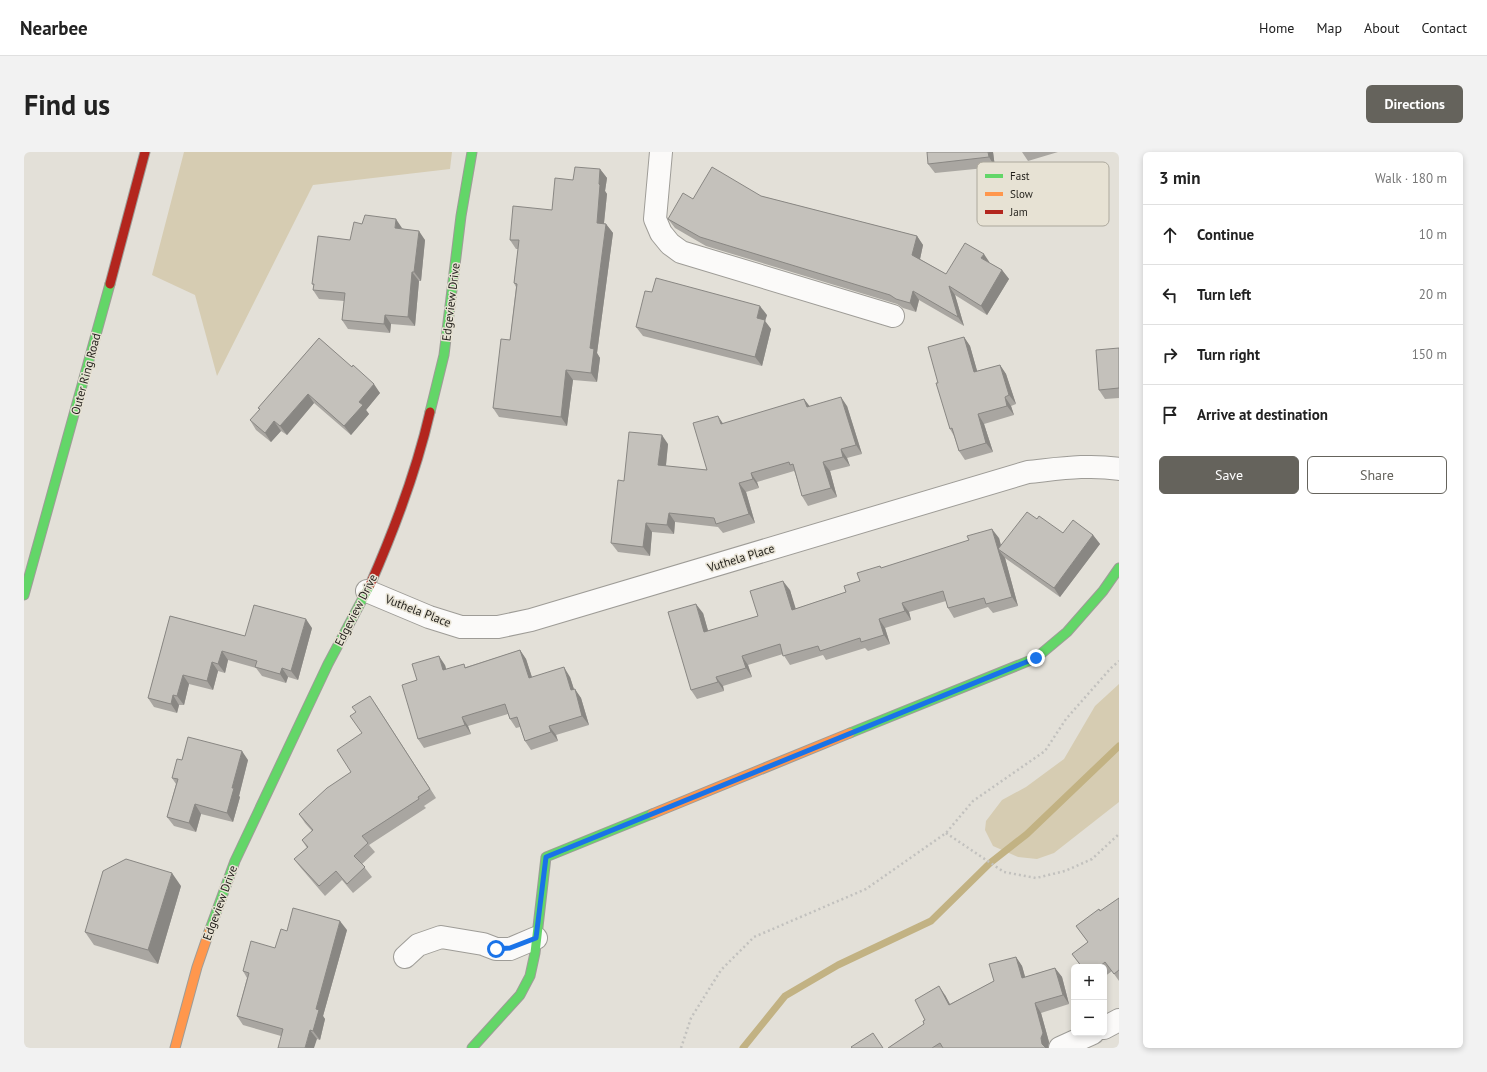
<!DOCTYPE html>
<html lang="en">
<head>
<meta charset="utf-8">
<style>
	body { margin:0; font-family:"PT Sans",sans-serif; background:#f2f2f2; color:#222 }
	.controls { position:absolute; right:12px; bottom:12px; display:grid; overflow:hidden; border-radius:6px; box-shadow:0 2px 6px #0003 }
	.controls button { width:36px; height:36px; display:grid; place-items:center; padding:0; border:0; border-bottom:1px solid #e0e0e0; background:#fff; color:#222; font:20px sans-serif }
	.stop { position:absolute; width:12px; height:12px; margin:-9px; border:3px solid #1a73e8; border-radius:50%; background:#fff }
	.stop.end { background:#1a73e8; border-color:#fff; box-shadow:0 1px 4px #0008 }
	.list { margin:0; padding:0; list-style:none }
	h2 { display:flex; justify-content:space-between; align-items:center; height:52px; margin:0; padding:0 16px; font-size:17px }
	h2 small { font-size:13px; font-weight:400; color:#767676 }
	.list li { display:grid; grid-template-columns:26px 1fr auto; gap:12px; align-items:center; box-sizing:border-box; height:60px; padding:0 16px; border-top:1px solid #e0e0e0 }
	.list b { display:block; font-size:15px; white-space:nowrap }
	.list em { font-size:13px; font-style:normal; color:#767676 }
	.actions { display:flex; gap:8px; padding:12px 16px }
	.actions a { flex:1; padding:9px 0; border:1px solid #65635c; border-radius:6px; text-align:center; font-size:14px; color:#65635c }
	.actions .main { background:#65635c; color:#fff }
	.icon { flex:none; width:22px; height:22px; fill:none; stroke:currentColor; stroke-width:2; stroke-linecap:round; stroke-linejoin:round }
	.map { position:relative; flex:none; width:1095px; height:896px; overflow:hidden; border-radius:6px }
	header { display:flex; align-items:center; gap:24px; box-sizing:border-box; height:56px; padding:0 20px; background:#fff; border-bottom:1px solid #e0e0e0 }
	header strong { font-size:19px }
	nav { display:flex; gap:22px; margin-inline-start:auto; font-size:14px }
	.intro { display:flex; align-items:center; justify-content:space-between; box-sizing:border-box; height:96px; padding:0 24px }
	h1 { margin:0; font-size:28px }
	.button { padding:10px 18px; border-radius:6px; background:#65635c; color:#fff; font-size:14px; font-weight:700 }
	main { display:flex; gap:24px; padding:0 24px }
	aside { flex:1; background:#fff; border-radius:6px; box-shadow:0 2px 6px #0003 }
	.map>svg:first-child { display:block }
</style>
</head>
<body>
<header>
<strong>Nearbee</strong>
<nav><a>Home</a><a>Map</a><a>About</a><a>Contact</a></nav>
</header>
<div class="intro"><h1>Find us</h1><a class="button">Directions</a></div>
<main>
<div class="map">
<svg width="1095" height="896" viewBox="0 0 1095 896">
	<rect width="100%" height="100%" fill="#e3e0d8"/>
	<path fill="#d6ccb2" d="M160,0H428L426,17L289,33L193,224L171,143L128,123Z
		M1095,532V650L1030,701L1013,707L994,705L969,694L961,678L962,669L978,648L1002,635L1040,607L1071,554Z"/>
	<g fill="none" stroke-linecap="round" stroke-linejoin="round">
		<path stroke="#c2b283" stroke-width="7" d="M719,896L761,844L814,813L907,769L966,711L1003,682L1095,594"/>
		<g stroke="#9e9c97" stroke-width="24">
			<path id="street" d="M637,0L631,67L637,81L646,92L657,100L869,164
				M343,439L405,465L437,475H474L507,468L1004,320C1034,317 1065,312 1095,317
				M381,805L394,793L417,785L459,792L472,797H486L512,786
				M1080,876L1095,868
				M1036,896L1069,881"/>
		</g>
		<g stroke="#9e9c97" stroke-width="11">
			<path id="fast" d="M406,260L420,203L437,64L448,0
				M0,443L86,132
				M826,581L1012,506L1043,480L1079,439L1095,416
				M185,780L211,709L304,512L346,433
				M448,896L496,843L506,824L511,801L522,705L628,662"/>
		</g>
		<g stroke="#9e9c97" stroke-width="11">
			<path id="slow" d="M628,662L826,581
				M151,896L173,815L185,780"/>
		</g>
		<g stroke="#9e9c97" stroke-width="11">
			<path id="jam" d="M86,132L121,0
				M346,433C371,376 392,321 406,260"/>
		</g>
		<path stroke="#c2c1be" stroke-width="2.5" stroke-dasharray="2 3" stroke-linecap="butt" d="M922,681L980,720L1012,726L1041,719L1068,707L1095,682
			M657,896L667,866L697,818L730,785L842,737L922,681L949,649L1021,599L1042,567L1087,516L1095,509"/>
		<use href="#street" stroke="#fbfaf9" stroke-width="22"/>
		<use href="#fast" stroke="#63d668" stroke-width="9"/>
		<use href="#slow" stroke="#ff974d" stroke-width="9"/>
		<use href="#jam" stroke="#b3261e" stroke-width="9"/>
	</g>
	<path fill="#a9a6a1" d="M969,0L971,15L911,21L904,12Z
		M998,0H1034L1004,9Z
		M576,17L583,26L581,39L583,42L580,71L582,72L589,81L573,201L576,206L573,230L549,228L543,274L475,265L469,256L486,188L492,135L490,131L494,97H492L486,88L528,58L549,28Z
		M737,44L893,84L899,93L896,107L922,122L966,111L978,118L985,127L963,163L931,143L940,174L895,148L892,160L879,156L873,152L682,94L651,76L644,67L669,47Z
		M338,72L378,76L401,88L397,129H395L391,174L367,172L366,181L324,177L318,168L320,149L295,147L289,138L290,134L288,132L326,88Z
		M743,163L741,169L747,177L738,214L619,184L612,175Z
		M940,185L946,194L953,219L976,213L982,222L992,252L987,254L990,263L960,272L969,300L941,308L935,299L930,284L926,277L914,231Z
		M295,186L356,241L342,258L345,262L327,283L290,251L263,283L257,279L247,290L232,278L226,268L236,258L234,256Z
		M1095,196V246L1081,247L1075,238Z
		M780,247L785,254H823L838,302L823,306L826,314L806,319L813,345L784,354L778,344L771,321L770,319L733,330L735,336L722,340L731,371L699,381L694,375L651,370L650,382L628,380L626,404L594,400L587,391L600,329L644,292L642,314L683,318L699,272Z
		M1013,367L1039,381L1069,383L1076,392L1036,445L981,406L994,454L969,461L964,455L930,466L924,456L922,449L885,460L887,468L861,476L866,492L844,499L841,496L802,508L799,503L766,513L759,502L724,513L728,525L699,534L700,539L673,547L667,538L679,461L684,479L734,464L766,438L771,457L822,440L856,414L857,416L975,386L977,394Z
		M146,464L221,484L288,476L274,528L264,525L262,531L238,524L232,516L204,508L201,521L194,519L189,538L165,532L160,553H155L153,561L130,555L124,546Z
		M496,498L502,507L508,525H546L550,537L557,546L565,573L532,583L534,589L507,598L501,589L496,575L492,576L486,567L484,562L444,574L447,582L400,596L394,587L393,528L421,513L422,517L442,515Z
		M352,553L412,646L400,654L402,656L345,693L351,700L338,712L348,725L329,741L318,728L301,744L277,716L270,707L283,696L278,688L288,679L281,671L275,662L327,620L338,581Z
		M158,608H224L215,644L216,645L209,670L177,662L172,680L150,674L143,665L152,632L148,626Z
		M157,734L134,812L70,793L61,780Z
		M1095,746V829L1088,819L1080,825V815H1058L1048,802L1064,790L1052,774L1076,759Z
		M323,778L299,864L301,867L296,888L293,887L257,884L219,873L213,864L223,826L219,819L251,796L263,779Z
		M992,805L998,814L1001,825L1031,816L1038,825L1045,852L1017,861L1025,890L1024,896H864L900,872L901,868L921,843L926,852L970,829Z"/>
	<path fill="#898783" d="M964,0H969L971,15L965,5Z
		M576,17L583,26L581,39L583,42L579,80L573,71L575,32Z
		M372,67L378,76H371Z
		M582,72L589,81L573,201L576,206L573,230L567,221L566,196Z
		M395,79L401,88L397,129L390,120Z
		M893,84L899,93L895,112L888,103Z
		M960,102L966,111L957,106Z
		M978,118L985,127L963,163L957,154Z
		M388,120L395,129L391,174L384,165Z
		M925,134L931,143L940,174L934,165Z
		M889,139L895,148L892,160L886,151Z
		M736,154L743,163L741,169L747,177L738,214L731,205L733,166Z
		M361,163L367,172L366,181L360,172Z
		M940,185L946,194L956,229L950,220Z
		M976,213L982,222L992,252L985,243Z
		M542,218L549,228L543,274L537,265Z
		M350,232L356,241L342,258L345,262L327,283L320,274L335,250Z
		M284,242L290,251L263,283L256,274Z
		M817,245L823,254L838,302L832,293Z
		M981,245L987,254L990,263L983,254Z
		M780,247L787,256L783,255Z
		M954,262L960,272L969,300L962,291Z
		M694,264L700,273L697,272Z
		M250,269L257,279L247,290L241,281Z
		M638,283L644,292L641,322L634,313Z
		M817,297L823,306L826,314L819,305Z
		M799,310L806,319L813,345L807,336Z
		M727,321L733,330L735,336L729,327Z
		M715,331L722,340L731,371L725,362Z
		M645,361L651,370L650,382L643,373Z
		M622,371L628,380L626,404L619,395Z
		M968,377L975,386L979,401L974,397L981,406L994,454L988,445Z
		M1069,383L1076,392L1036,445L1030,436Z
		M759,429L766,438L775,467L768,458Z
		M878,451L885,460L887,468L881,459Z
		M672,452L679,461L687,489L680,480Z
		M282,467L288,476L274,528L267,519Z
		M855,467L861,476L866,492L860,483Z
		M496,498L502,507L511,535L505,526Z
		M198,499L204,508L201,521L194,512Z
		M415,504L421,513L425,528L419,518Z
		M718,504L724,513L728,525L722,516Z
		M188,510L194,519L189,538L183,529Z
		M540,515L546,525L553,547L547,538Z
		M258,516L264,525L262,531L256,522Z
		M159,523L165,532L160,553L153,544Z
		M692,525L699,534L700,539L694,530Z
		M551,537L557,546L565,573L558,564Z
		M149,543L155,553L153,561L147,552Z
		M346,544L352,553L412,646L406,637Z
		M438,565L444,574L447,582L441,573Z
		M525,574L532,583L534,589L527,580Z
		M218,599L224,608L215,644L216,645L209,670L203,661L208,636Z
		M171,652L177,662L172,680L165,671Z
		M148,721L157,734L134,812L124,798Z
		M316,769L323,778L299,864L301,867L296,888L289,879L292,857Z
		M992,805L998,814L1004,835L998,826Z
		M1031,816L1038,825L1045,852L1039,843Z
		M915,834L921,843L931,862L925,853Z
		M1011,851L1017,861L1025,890L1024,896H1021L1018,892Z
		M286,878L293,887L290,896H281Z"/>
	<path fill="#c4c1bb" stroke="#898783" d="M903,0H964L965,5L904,12Z
		M551,15L576,17L575,32L576,33L573,71L582,72L566,196L570,197L567,221L542,218L537,265L469,256L477,187L486,188L493,132L490,131L495,88H486L489,54L528,58L531,26L549,28Z
		M688,15L737,44L893,84L888,103L922,122L941,91L960,102L957,106L978,118L957,154L925,134L934,165L889,139L886,151L872,147L866,143L676,85L644,67L659,41L669,47Z
		M341,63L372,67L371,76L395,79L390,120H388L384,165L361,163L360,172L318,168L321,141L289,138L290,132H288L294,84L326,88L330,70L338,72Z
		M632,126L736,154L733,166L741,168L731,205L612,175L621,139L628,140Z
		M940,185L950,220L976,213L985,243L981,245L983,254L954,262L962,291L935,299L928,276L926,277L912,231H914L904,195Z
		M295,186L328,215L329,213L350,232L335,250L339,253L320,274L284,242L256,274L250,269L241,281L226,268L236,257L234,256Z
		M1095,196V236L1075,238L1072,198Z
		M817,245L832,293L817,297L819,305L799,310L807,336L778,344L769,312L766,313L765,310L727,321L729,327L715,331L725,362L692,372L690,366L645,361L643,373L622,371L619,395L587,391L594,328L600,329L605,280L638,283L634,313L683,318L669,271L694,264L697,272L780,247L783,255Z
		M1003,360L1013,367L1015,364L1039,381L1049,368L1069,383L1030,436L974,397Z
		M968,377L988,445L962,452L960,446L924,456L919,439L878,451L881,459L855,467L860,483L837,490L836,486L796,499L794,494L759,504L756,492L718,504L722,516L692,525L694,530L667,538L644,460L672,452L680,480L734,464L726,439L759,429L768,458L822,440L820,434L836,429L833,421L856,414L857,416L945,388L943,384Z
		M230,453L282,467L267,519L258,516L256,522L231,515L233,509L198,499L194,512L188,510L183,529L159,523L153,544L149,543L147,552L124,546L146,464L221,484Z
		M496,498L505,526L540,515L547,538L551,537L558,564L525,574L527,580L501,589L493,565L486,567L481,552L438,565L441,573L394,587L378,533L393,528L388,512L415,504L419,518L440,512L441,516Z
		M346,544L406,637L394,645L395,647L338,684L344,691L330,704L341,715L323,732L312,719L295,734L270,707L284,695L278,688L289,678L275,662L303,636L327,620L313,598L338,581L326,564L332,560L328,555Z
		M164,585L218,599L208,636H210L203,661L171,652L165,671L143,665L154,627L148,626L153,607L158,608Z
		M102,707L148,721L124,798L61,780L79,719Z
		M1095,746V818L1090,822L1081,810L1075,815H1058L1048,802L1064,790L1052,774L1075,757L1076,759Z
		M269,756L316,769L292,857L295,858L289,879L286,878L281,896H254L259,877L213,864L225,821L219,819L227,789L251,796L257,777L263,779Z
		M992,805L998,826L1031,816L1039,843L1011,851L1019,881L1017,886L1018,892L1022,896H919L916,891L908,896H864L900,872L899,869L901,868L891,848L915,834L925,853L970,829L965,812Z
		M849,881L859,896H828L827,895Z"/>
	<g fill="none" stroke-linecap="round" stroke-linejoin="round">
		<path stroke="#1a73e8" stroke-width="5" d="M472,797L486,796L512,786L522,705L1012,506"/>
	</g>
	<g text-anchor="middle" stroke-width="3" stroke-linejoin="round" paint-order="stroke">
		<g font-size="12" fill="#211f1a" stroke="#e7e2d4">
			<text transform="translate(427 150) rotate(-83)" y="4">Edgeview Drive</text>
			<text transform="translate(62 222) rotate(-75)" y="4">Outer Ring Road</text>
			<text transform="translate(717 406) rotate(-17)" y="4">Vuthela Place</text>
			<text transform="translate(332 458) rotate(-63)" y="4">Edgeview Drive</text>
			<text transform="translate(394 459) rotate(21)" y="4">Vuthela Place</text>
			<text transform="translate(196 751) rotate(-70)" y="4">Edgeview Drive</text>
		</g>
	</g>
	<rect x="953" y="10" width="132" height="64" rx="6" fill="#e7e2d4" stroke="#aca89c" stroke-width="1"/>
	<rect x="961" y="22" width="18" height="4" fill="#63d668"/>
	<rect x="961" y="40" width="18" height="4" fill="#ff974d"/>
	<rect x="961" y="58" width="18" height="4" fill="#b3261e"/>
	<g font-size="11" fill="#211f1a">
		<text x="986" y="28">Fast</text>
		<text x="986" y="46">Slow</text>
		<text x="986" y="64">Jam</text>
	</g>
</svg>
<div class="controls">
<button>+</button>
<button>−</button>
</div>
<div class="stop" style="left:472px;top:797px"></div>
<div class="stop end" style="left:1012px;top:506px"></div>
</div>
<aside>
<h2>3 min<small>Walk · 180 m</small></h2>
<ul class="list">
<li><svg class="icon" aria-label="ahead" viewBox="0 0 24 24"><path d="M12 20V5M6 11l6-6 6 6"/></svg><div><b>Continue</b></div><em>10 m</em></li>
<li><svg class="icon" aria-label="left" viewBox="0 0 24 24"><path d="M17 20v-9H6M10 6l-5 5 5 5"/></svg><div><b>Turn left</b></div><em>20 m</em></li>
<li><svg class="icon" aria-label="right" viewBox="0 0 24 24"><path d="M7 20v-9h11M14 6l5 5-5 5"/></svg><div><b>Turn right</b></div><em>150 m</em></li>
<li><svg class="icon" aria-label="arrive" viewBox="0 0 24 24"><path d="M6 21V4h12l-3 4 3 4H6"/></svg><div><b>Arrive at destination</b></div></li>
</ul>
<div class="actions"><a class="main">Save</a><a>Share</a></div>
</aside>
</main>
</body>
</html>
